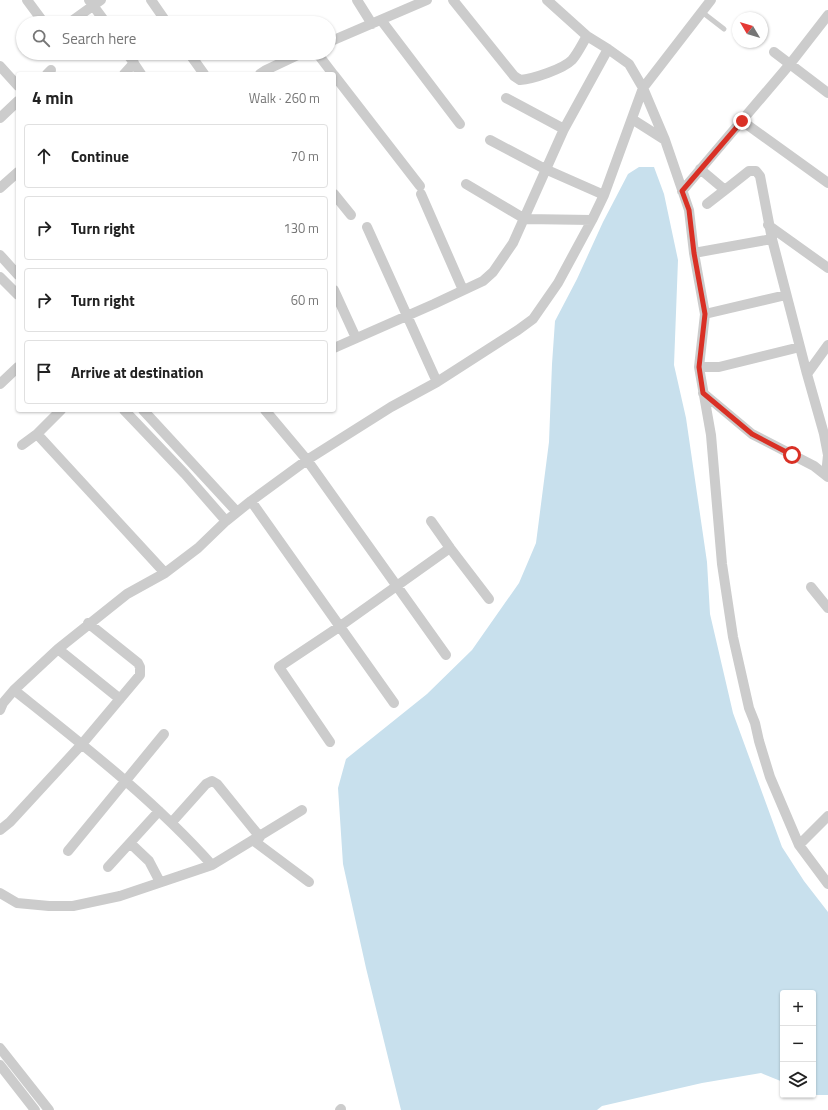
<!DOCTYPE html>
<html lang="en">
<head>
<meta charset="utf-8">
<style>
	body { margin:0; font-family:"Titillium Web",sans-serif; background:#f6f6f6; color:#222 }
	.controls { position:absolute; right:12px; bottom:12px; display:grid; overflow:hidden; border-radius:4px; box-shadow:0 1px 3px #0004 }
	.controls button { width:36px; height:36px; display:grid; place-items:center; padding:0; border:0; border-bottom:1px solid #e0e0e0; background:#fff; color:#222; font:20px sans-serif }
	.compass { position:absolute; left:732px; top:12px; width:36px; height:36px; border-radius:50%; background:#fff; box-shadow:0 1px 3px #0004; rotate:308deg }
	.stop { position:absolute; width:12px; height:12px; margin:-9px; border:3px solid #d93025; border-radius:50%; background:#fff }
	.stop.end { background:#d93025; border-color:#fff; box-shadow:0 1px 4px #0008 }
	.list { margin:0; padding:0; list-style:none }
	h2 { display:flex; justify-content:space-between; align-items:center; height:52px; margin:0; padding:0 16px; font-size:17px }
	h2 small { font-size:13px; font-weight:400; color:#767676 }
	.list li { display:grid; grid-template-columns:26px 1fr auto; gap:12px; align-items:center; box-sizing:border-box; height:64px; margin:0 8px 8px; padding:0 8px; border:1px solid #e0e0e0; border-radius:4px }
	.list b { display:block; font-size:15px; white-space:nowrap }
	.list em { font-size:13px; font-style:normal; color:#767676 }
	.icon { flex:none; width:22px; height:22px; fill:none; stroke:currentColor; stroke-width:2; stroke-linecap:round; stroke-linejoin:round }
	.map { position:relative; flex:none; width:828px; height:1110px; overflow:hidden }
	.search { position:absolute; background:#fff; box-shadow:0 1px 3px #0004; left:16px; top:16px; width:320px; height:44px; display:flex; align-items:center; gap:10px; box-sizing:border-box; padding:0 14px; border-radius:22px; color:#767676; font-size:15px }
	.panel { position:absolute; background:#fff; box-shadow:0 1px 3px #0004; left:16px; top:72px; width:320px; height:340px; border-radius:4px }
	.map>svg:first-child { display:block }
</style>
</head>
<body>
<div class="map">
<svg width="828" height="1110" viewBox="0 0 828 1110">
	<rect width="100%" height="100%" fill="#fff"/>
	<path fill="#c8e0ed" d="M639,167H654L664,194L678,260L674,365L686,418L707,562L710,614L733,713L782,847L804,881L828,912V1095H817L813,1094V993H783V1082L761,1073L702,1083L602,1106L597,1110H401L366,968L343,864L338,788L346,759L427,694L472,650L519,583L536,543L549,442L552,364L555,321L577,279L603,222L628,174Z"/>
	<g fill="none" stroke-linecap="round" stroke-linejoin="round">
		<path stroke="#ccc" stroke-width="5" d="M702,12L724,29"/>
		<path stroke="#ccc" stroke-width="10" d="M27,0L44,23
			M89,0L106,23
			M151,0L167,23
			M357,0L372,24
			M453,0L514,76L520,80C533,79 563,69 572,60C578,53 582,44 587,36
			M547,0L587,36L608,49L629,64L643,88L665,140L689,210L694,253L705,314L699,367L711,435L722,564L733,637L749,708L755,723L759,741L770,777L799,845L828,884
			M381,20L460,124
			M69,23L101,0
			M329,42L427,0
			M774,52L828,93
			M127,53L141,74
			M189,53L204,74
			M317,53L333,74
			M0,66L18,86
			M47,74L51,70
			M124,74L134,63
			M260,74L266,70L302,53
			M334,75L420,186
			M506,98L564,129
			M0,118L18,101
			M632,119L665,140
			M742,121L828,183
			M490,140L545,169L604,195
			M700,169L725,190L749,171H756L760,176L772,239L807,374L824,434L828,455L826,475
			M466,184L525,219L592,220
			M0,188L18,172
			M682,191L790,64L828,15
			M334,194L351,215
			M421,194L463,290
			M707,204L725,190
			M768,225L828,268
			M367,227L437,382
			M694,253L772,239
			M0,255L18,275
			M0,277L18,295
			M334,290L356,338
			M705,314L786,295
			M334,348L434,304L483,281L493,272L513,243L564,129L608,49
			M699,367H719L800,347
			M807,374L828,345
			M0,384L18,367
			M703,393L752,434L814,466L828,477
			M61,410L37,434L165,573
			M124,410L185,474L226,521
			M143,410L237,512
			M265,410L307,460L446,655
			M22,445L37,434
			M251,501L394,703
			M431,521L450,548L489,599
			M811,587L828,608
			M58,649L120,699
			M14,690C83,745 153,799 212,865
			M0,710L3,703L14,690L58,649L127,594L165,573L198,548L226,521L251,501L307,460L391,407L437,382L518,330L533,319L558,283L592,220L604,195L643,88L711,0
			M330,742L279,667L339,627L450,548
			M172,822L206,784L212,781L217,784L260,837
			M0,830L10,822L82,744L140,675V667L138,663L88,623
			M254,841L309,882
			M130,843L149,861L160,882
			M799,845L828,816
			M68,851L164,734
			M108,867L159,811
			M0,893L17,903L49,906H73L120,896L212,865L302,810
			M0,1048L49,1110
			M0,1065L35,1110
			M340,1110L341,1109"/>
	</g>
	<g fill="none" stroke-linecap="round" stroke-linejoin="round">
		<path stroke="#d93025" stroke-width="5" d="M742,121L682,191L689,210L694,253L705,314L699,367L703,393L752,434L792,455"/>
	</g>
</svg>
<div class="controls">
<button>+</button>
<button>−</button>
<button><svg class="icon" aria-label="layers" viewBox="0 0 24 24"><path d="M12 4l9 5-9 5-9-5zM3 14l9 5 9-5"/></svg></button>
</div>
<svg class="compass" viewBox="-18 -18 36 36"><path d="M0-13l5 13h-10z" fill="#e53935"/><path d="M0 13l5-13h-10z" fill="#767676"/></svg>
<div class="stop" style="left:792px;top:455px"></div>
<div class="stop end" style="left:742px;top:121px"></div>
<div class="search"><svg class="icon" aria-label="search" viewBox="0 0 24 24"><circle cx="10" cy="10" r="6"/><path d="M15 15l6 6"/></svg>Search here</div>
<section class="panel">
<h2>4 min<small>Walk · 260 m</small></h2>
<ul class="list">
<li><svg class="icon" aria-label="ahead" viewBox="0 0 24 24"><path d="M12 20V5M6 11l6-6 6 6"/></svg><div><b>Continue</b></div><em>70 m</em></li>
<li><svg class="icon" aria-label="right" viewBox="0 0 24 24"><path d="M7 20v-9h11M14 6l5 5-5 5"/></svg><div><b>Turn right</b></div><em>130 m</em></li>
<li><svg class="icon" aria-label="right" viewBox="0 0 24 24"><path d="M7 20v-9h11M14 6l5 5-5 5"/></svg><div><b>Turn right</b></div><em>60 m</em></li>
<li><svg class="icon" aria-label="arrive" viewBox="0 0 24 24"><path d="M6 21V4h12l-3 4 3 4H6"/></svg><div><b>Arrive at destination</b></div></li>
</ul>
</section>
</div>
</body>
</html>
